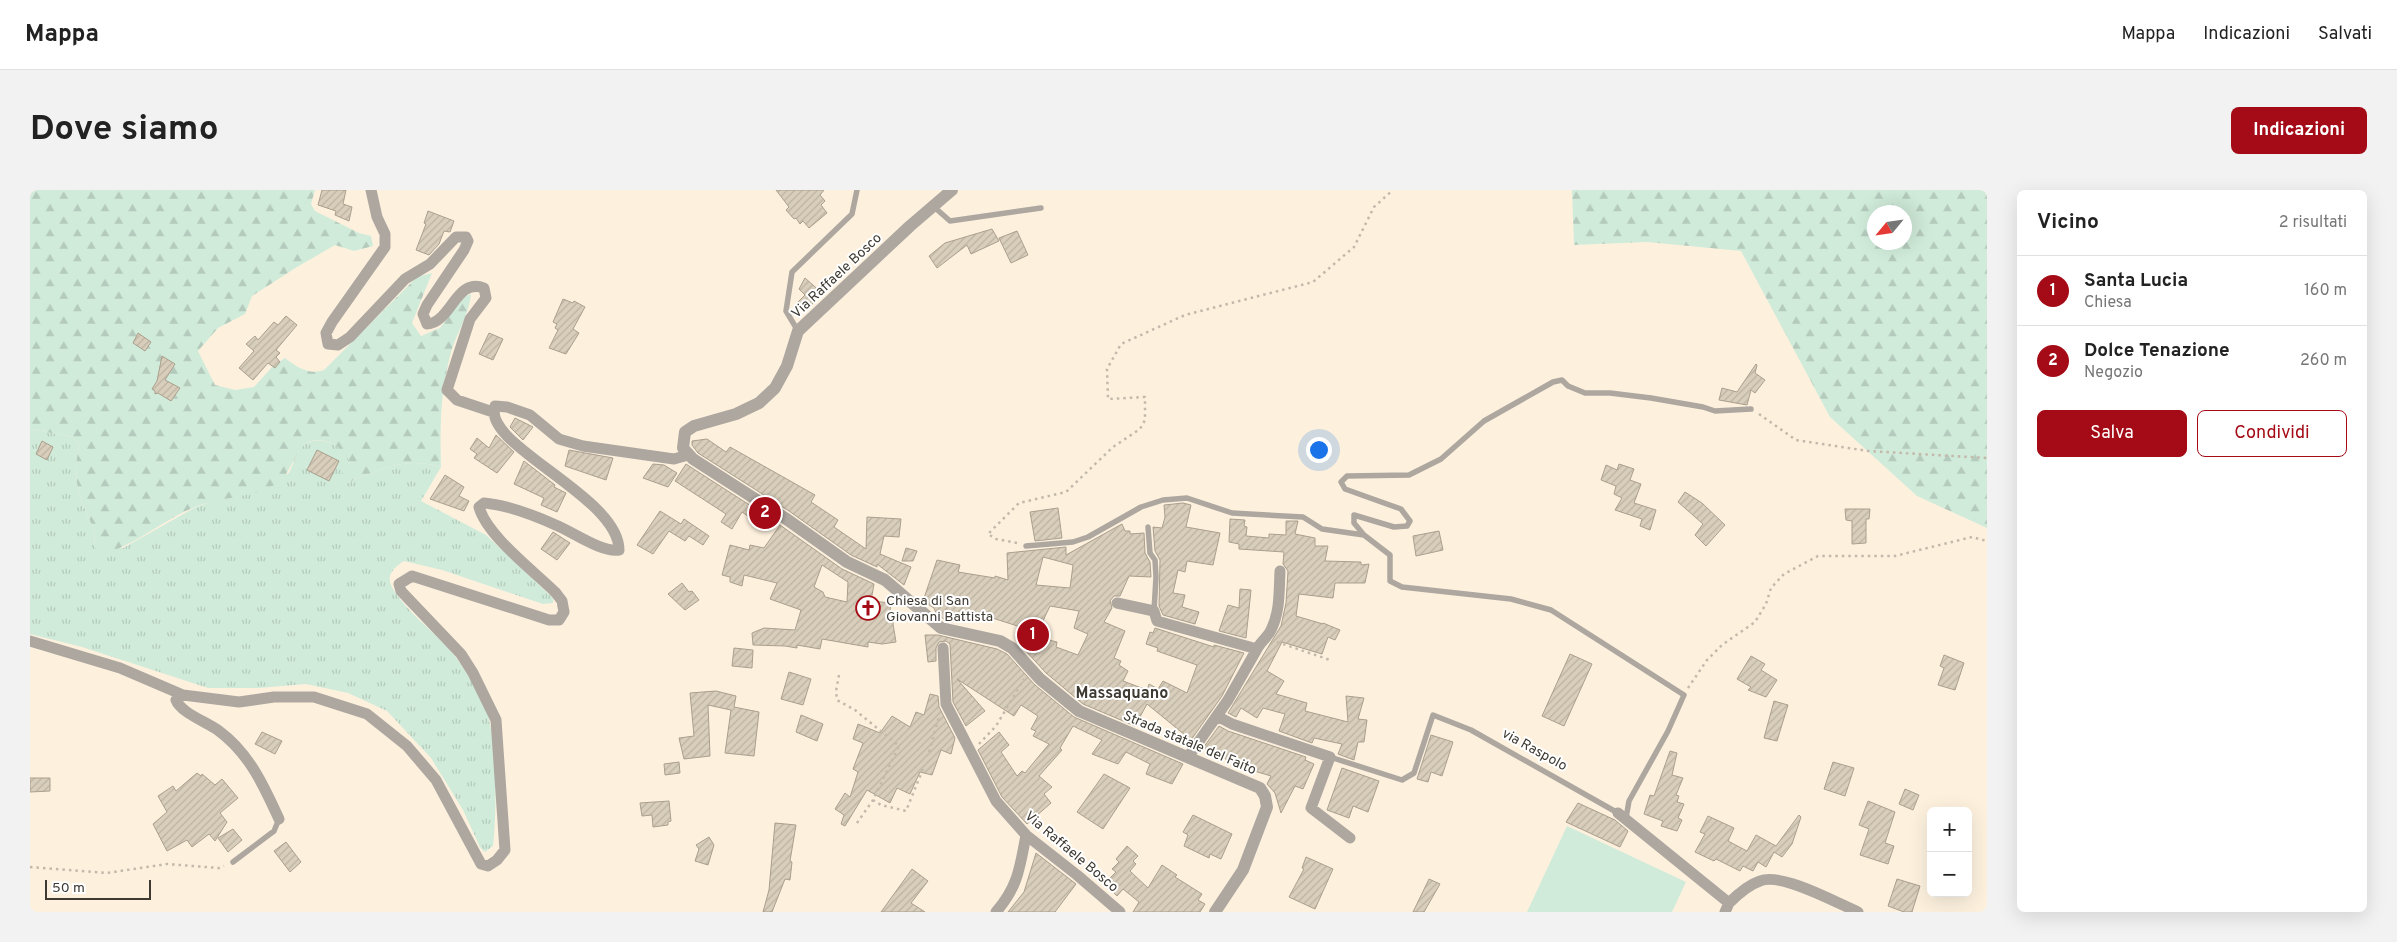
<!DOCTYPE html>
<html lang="it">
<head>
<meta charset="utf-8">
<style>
	body { margin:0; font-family:Overpass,sans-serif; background:#f2f2f2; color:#222 }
	.controls { position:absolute; right:15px; bottom:15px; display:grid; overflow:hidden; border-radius:8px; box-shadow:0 5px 20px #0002 }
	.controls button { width:45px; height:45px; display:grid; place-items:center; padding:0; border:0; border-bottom:1px solid #e0e0e0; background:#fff; color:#222; font:25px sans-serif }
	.compass { position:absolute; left:1837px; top:15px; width:45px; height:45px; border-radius:50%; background:#fff; box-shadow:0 5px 20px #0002; rotate:241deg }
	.scale { position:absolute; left:15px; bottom:12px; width:106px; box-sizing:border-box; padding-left:5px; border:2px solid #3e3a32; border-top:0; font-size:14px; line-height:18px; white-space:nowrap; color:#3e3a32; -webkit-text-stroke:4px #fff; paint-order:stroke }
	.you { position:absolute; left:1288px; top:259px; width:18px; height:18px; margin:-12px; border:4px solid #fff; border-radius:50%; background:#1a73e8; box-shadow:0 0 0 8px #1a73e833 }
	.badge { display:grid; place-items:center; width:32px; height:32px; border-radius:50%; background:#a40b16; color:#fff; font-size:16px; font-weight:700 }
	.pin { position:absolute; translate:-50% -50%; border:2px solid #fff; box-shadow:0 1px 5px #0006 }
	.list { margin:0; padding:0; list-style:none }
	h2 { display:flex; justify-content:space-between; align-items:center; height:65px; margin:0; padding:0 20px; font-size:21px }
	h2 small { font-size:16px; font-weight:400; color:#767676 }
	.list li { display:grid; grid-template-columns:32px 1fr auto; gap:15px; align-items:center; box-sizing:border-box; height:70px; padding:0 20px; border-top:1px solid #e0e0e0 }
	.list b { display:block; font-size:19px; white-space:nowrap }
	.list p { margin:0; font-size:16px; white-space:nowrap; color:#767676 }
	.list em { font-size:16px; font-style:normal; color:#767676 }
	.actions { display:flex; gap:10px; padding:15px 20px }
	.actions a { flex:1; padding:11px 0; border:1px solid #a40b16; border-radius:8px; text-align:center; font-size:18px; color:#a40b16 }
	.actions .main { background:#a40b16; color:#fff }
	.map { position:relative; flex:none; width:1957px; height:722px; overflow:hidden; border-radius:8px }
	header { display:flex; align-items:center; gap:30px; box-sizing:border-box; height:70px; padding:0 25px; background:#fff; border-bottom:1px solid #e0e0e0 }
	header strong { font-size:24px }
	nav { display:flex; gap:28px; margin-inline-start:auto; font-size:18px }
	.intro { display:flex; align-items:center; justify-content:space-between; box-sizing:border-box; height:120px; padding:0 30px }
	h1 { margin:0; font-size:35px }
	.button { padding:12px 22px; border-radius:8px; background:#a40b16; color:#fff; font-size:18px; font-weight:700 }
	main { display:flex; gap:30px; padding:0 30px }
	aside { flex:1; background:#fff; border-radius:8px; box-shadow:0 5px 20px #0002 }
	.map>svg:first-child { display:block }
</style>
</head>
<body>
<header>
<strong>Mappa</strong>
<nav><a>Mappa</a><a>Indicazioni</a><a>Salvati</a></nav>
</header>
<div class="intro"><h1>Dove siamo</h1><a class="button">Indicazioni</a></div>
<main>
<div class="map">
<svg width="1957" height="722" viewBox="0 0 1957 722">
	<defs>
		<pattern id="grass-tufts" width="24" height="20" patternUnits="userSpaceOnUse" patternTransform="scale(1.25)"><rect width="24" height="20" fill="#d0ebda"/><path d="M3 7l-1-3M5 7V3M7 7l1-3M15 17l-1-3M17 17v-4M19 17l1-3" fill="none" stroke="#b4cabc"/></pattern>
		<pattern id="forest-firs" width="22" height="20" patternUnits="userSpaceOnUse" patternTransform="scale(1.25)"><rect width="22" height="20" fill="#d0ebda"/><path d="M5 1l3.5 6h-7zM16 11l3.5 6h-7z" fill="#b4cabc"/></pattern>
		<pattern id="building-hatch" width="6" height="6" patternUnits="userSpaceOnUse" patternTransform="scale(1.25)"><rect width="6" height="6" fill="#d9cebb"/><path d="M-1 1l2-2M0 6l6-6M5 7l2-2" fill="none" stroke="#bbb2a1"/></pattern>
	</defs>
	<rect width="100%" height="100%" fill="#fdf1de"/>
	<path fill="url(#grass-tufts)" d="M0,239L43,247L49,255L46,274L47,293L52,312L64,340L65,359L93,358L164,318L259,283C263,275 267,260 274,255C287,244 316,255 319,271C321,278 317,287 315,294C348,280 374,266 411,277L391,311L456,345L523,408V413L513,414L412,380L374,371C366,376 356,384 361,395C373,420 408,444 425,466C434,478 451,506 456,519C467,550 467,622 463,656L455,662L450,657L433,620L401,568L357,521L318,503L276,494L229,498H178L52,457L0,444Z"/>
	<path fill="url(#forest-firs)" fill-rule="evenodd" d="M0,0H285L281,14L285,21L329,43L341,46L343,56L324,61L305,55L267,77L222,106L215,124L188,138L168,161L185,195L205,200L224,197L243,176L255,168C268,178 279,185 294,180L387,87L402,83L382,133L391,146L410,138L434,107L441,104C439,125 427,142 421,162C410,205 410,234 411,277C374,266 348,280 315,294L308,288L320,273C315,258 297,247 281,251C266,255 262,284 246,294C222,308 191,307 165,317C133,330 107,354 74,364L65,359L64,340L52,312L47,293L46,274L49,255L43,247L0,239Z
		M1542,0H1957V338L1887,306L1800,227L1711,61L1617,52L1544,55ZM1844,22H1874V52H1844Z"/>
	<path fill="#d0ebda" d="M1537,636L1656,692L1642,722H1497Z"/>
	<path fill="url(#building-hatch)" stroke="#aa9f8d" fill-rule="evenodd" d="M292,0H316L313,14L322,17L319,31L305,25L306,21L288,15Z
		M746,0H794L790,5L795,11L791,15L797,23L779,38L773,31L770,34L766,28L764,29L756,20L759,17Z
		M398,21L424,31L420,42L414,41L409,54L399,65L386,60L396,34L394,33Z
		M962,39L969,51L941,64L937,55L907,78L899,66L915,53Z
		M987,41L998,65L981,73L969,48Z
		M775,88L792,103L776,121L767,113L775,105L769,99Z
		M533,109L543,113L544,111L555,117L543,139L549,143L536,164L519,158L528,140L525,138L527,134L523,132Z
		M256,126L267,135L246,160L250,163L246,167L250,172L245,178L238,173L223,190L209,178L224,161L216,154L225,146L228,150L244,132L248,135Z
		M108,143L121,152L115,161L103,153Z
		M459,143L473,149L463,170L449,164Z
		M132,166L145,174L135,190L150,198L141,211L128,203L125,204V201L122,199L127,191Z
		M1726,174L1727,175L1725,183L1735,190L1725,203L1721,200L1717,215L1689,210L1692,198L1707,202Z
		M485,228L503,237L493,250L480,237Z
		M466,245L484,262L467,283L444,268L447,264L440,259L447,248L459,258Z
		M677,249L696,262L700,257L785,305L781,312L808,330L804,337L836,359L837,327L871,329L869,347L854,346L850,364L881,377L874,395L847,374V377L821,365L759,321L668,263L662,255V251Z
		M12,251L23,257L17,270L6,264Z
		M287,260L309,271L299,291L277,280Z
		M539,260L583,268L576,290L535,276Z
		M494,271L525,295L524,297L536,303L527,322L511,315L514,308L484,294Z
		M623,274L634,275L647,283L638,297L613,288Z
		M656,274L659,276L749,334L731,335L712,322L702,339L691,332L696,324L645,291Z
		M1589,274L1604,279L1600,290L1611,294L1604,313L1626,320L1620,340L1610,336L1612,329L1585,320L1592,308L1584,304L1586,296L1571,290L1576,275L1587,280Z
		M415,285L434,297L429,306L439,311L434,321L400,309Z
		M1655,302L1672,313L1695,335L1676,356L1665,345L1673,334L1648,312Z
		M1153,313L1161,315L1156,337L1190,343L1183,375L1157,371L1155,382L1148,380L1143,403L1155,405L1152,417L1169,422L1165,434L1133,425L1129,416L1130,370L1125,361L1123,337L1132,338L1135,327L1134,315Z
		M1028,318L1032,348L1005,351L1000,322Z
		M1815,319H1840L1839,329H1836V353L1822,354V331L1816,330Z
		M630,321L651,334L654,329L679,346L673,355L659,346L655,351L639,341L623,364L607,355Z
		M1200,329L1215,330L1214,336L1217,337L1216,346L1239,348V344L1256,345V331H1268L1265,344L1285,348V356H1298L1295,371L1331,372V375L1339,374L1335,393H1305L1303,408L1269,404L1266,426L1293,434V433L1310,440L1305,450L1298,447L1292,464L1252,452L1237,481L1254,491L1246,504L1277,513L1275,521L1318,532L1316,506L1334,508L1328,529L1337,530L1334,552H1328L1324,570L1308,564L1312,554L1284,548L1282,553L1249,541L1255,524L1233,518L1227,528L1211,518L1206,527L1198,523L1251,436L1256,413L1258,381L1253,374L1254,362L1209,359V354L1199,352Z
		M1092,334L1095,341H1100V344L1114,343L1115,363L1120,372L1121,387L1099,386L1090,406H1084L1080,411L1082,418L1074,432L1095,441L1084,468L1091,471L1089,475L1098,481L1093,491L1117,500L1119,494L1128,499L1133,491L1157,503L1167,475L1127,461L1128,458L1116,454L1120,442L1123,443L1125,438L1184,457V455L1214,463L1192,506L1161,550L1117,514L1105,536L1053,514L1016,483L995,460L1000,440L953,425L921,432L915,430L906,423L904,418L893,411L907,370L930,375L928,382L965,388V386L978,390L977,363L1036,357V365ZM1013,367L1043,375L1040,398L1006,395ZM1020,416L1049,421L1044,438L1058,444L1048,465L1026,457L1027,452L1010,448L1016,438L1011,435Z
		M750,335L812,379L844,394L841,411L861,413L859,427L864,428L863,434L866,452L852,454L838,452V457L792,449L790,459L767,455V458L755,456L723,455L722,443L734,438L765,440L771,420L740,409L747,393L714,385L712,396L700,392V387L692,385L700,355L719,360L720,355L734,358ZM792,375L818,392L817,412L795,407L793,402L784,397Z
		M1409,341L1413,360L1386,366L1383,346Z
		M523,342L540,353L527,370L511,359Z
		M876,358L887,361L883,371H872Z
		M652,393L659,402L662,401L669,410L655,420L638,404Z
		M1210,399L1221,400L1216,448L1189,441L1198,415L1209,418Z
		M895,445H908L967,459L977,464L1005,495L1044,527L1153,574L1142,594L1116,584L1120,574L1096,562L1088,574L1062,564L1072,550L1043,536L1030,558L1032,560L1009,586L1022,597L1014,604L1021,613L997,634L972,607L948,560L969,542L979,555L971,562L987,586L992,581L995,583L1019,554L1003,546L1006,541L1001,539L1008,526L991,515L984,526L927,489L955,521L936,536L923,512L920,454L916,451L909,452L906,458V471L898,472Z
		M704,458L723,460L722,478L702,476Z
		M1540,464L1562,474L1534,536L1512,526Z
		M1914,465L1934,473L1925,500L1908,495L1914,478L1910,476Z
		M1721,466L1735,474L1731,480L1747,490L1736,507L1718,500L1721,497L1707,489Z
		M759,482L781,489L773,515L751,509Z
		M686,501L706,506L704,517L729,522L724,566L695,563L701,520L678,515L680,566L654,569L649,548L664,546L660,503Z
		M900,504L908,506L909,517L925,548L921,564L911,560L902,585L890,582L880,604L867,598L860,613L837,600L815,636L811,634L814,625L805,619L815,603L820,607L828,582L823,579L833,553L823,549L828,534L850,543L862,526L880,537L886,522L894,525Z
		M1744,511L1758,515L1747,551L1734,548Z
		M771,525L793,534L787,551L766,542Z
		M1189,536L1198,541L1276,567L1275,570L1284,574L1273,599L1265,596L1251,623L1245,603L1237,594L1241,586L1214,578L1173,558Z
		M232,542L252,551L245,564L225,554Z
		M1401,545L1423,552L1412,586L1401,582L1398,592L1387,589Z
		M1640,561L1647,563L1642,585L1653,588L1646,605L1649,606L1647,612L1654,614L1648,628L1652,630L1647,641L1631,636L1633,631L1614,624L1620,605L1624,606Z
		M649,572L650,583L635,585L634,574Z
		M1803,572L1824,578L1815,606L1794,599Z
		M1312,578L1349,591L1338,622L1323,616L1319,628L1297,620Z
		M167,583L171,586L172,584L185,595L192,589L208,608L190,623L197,632L185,651L179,644L162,657L157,650L137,661L123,634L137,622L128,606L143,596L146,601Z
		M1074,584L1100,598L1073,639L1047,622Z
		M0,588H20V601L0,602Z
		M1875,599L1889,605L1883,620L1869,614Z
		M639,611L641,631L638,632V635L623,637L622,625L612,626L610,613Z
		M1838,611L1865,622L1855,653L1864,656L1858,674L1830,665L1839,639L1829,635Z
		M1548,613L1585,630L1598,641L1590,657L1536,632Z
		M1163,625L1202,644L1191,669L1180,664L1179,668L1154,656L1158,645L1153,642Z
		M1769,625L1771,627L1762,654L1752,667L1744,662L1736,677L1728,672L1723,681L1713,676L1710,681L1686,669L1684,671L1665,662L1675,644L1670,642L1678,626L1704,638L1698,651L1717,661L1726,645L1746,656Z
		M745,633L766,635L760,671L762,672L760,690L755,689L742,722H733L739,700Z
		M203,639L212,650L198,662L188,648Z
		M679,647L684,655L678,675L665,671L669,659L666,655Z
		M256,652L271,672L260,682L244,661Z
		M1097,656L1108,666L1103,671L1106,674L1100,681L1118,698L1132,675L1147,685L1145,687L1172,704L1168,710L1175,714L1170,722H1103L1109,712L1093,699L1087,706L1079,698L1084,693L1079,689L1086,682L1082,679L1089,672L1086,669Z
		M1006,663L1046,694L1025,722H978L994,702Z
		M1276,667L1303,679L1285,719L1259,707L1274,679L1272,678Z
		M882,679L898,691L881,713L895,722H851Z
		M1399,689L1410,694L1394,722H1383Z
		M1867,689L1890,696L1882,722H1874L1858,716Z"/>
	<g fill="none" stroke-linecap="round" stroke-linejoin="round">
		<path stroke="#c3b9aa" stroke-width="2.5" stroke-dasharray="2.5 4" stroke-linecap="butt" d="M1729,224L1766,250L1838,261L1957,268
			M987,353L966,349L958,344L989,313L1036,302L1083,257L1110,239L1115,230V207L1078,209L1077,179L1091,154L1155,125L1283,92L1324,57L1344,17L1363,0
			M1247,452L1300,470
			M809,485L806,501L807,510L825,520L869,556L843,610L851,615L876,621L893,579
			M1658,498L1677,470L1692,455L1725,432L1736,414L1741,398L1754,384L1788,366H1865L1942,347L1957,351
			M949,554L966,536L994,489
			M899,562L909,527
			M827,633L843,610
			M0,677L77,683L137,674L189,678L194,676"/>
		<path stroke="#aea7a0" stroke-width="5.5" d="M903,16L920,31L1011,18
			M768,141L756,121L762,82L822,24L827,0
			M1118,337L1120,363L1125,370L1126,387L1124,421
			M1334,345L1324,333V325L1364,337L1377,336L1380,331L1371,319L1315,299L1311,292L1317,286L1379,285L1411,269L1454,231L1523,192L1532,190L1538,196L1555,203H1580L1621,208L1673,217L1685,221L1721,219
			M996,356L1043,352L1058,347L1111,317L1133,310L1157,308L1202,323L1273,327L1292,339L1334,345L1360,365V391L1372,397L1481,409L1521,420L1654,505L1638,541L1599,611L1596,628
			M1300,567L1372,590L1384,583L1403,525L1441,540L1588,623
			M203,672L244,641L249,629"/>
		<path stroke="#aea7a0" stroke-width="11" d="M341,0L347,27L355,44V57L302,132L296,143L298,154L308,155L320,147L375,89L400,74L426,47H436L438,51L434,60L397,115L393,124L397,134C421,133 426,87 454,98L456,108L440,129L417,200L427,210L463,222
			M1087,413L1124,421L1127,431L1227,459L1198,510L1158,567
			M0,451L90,478L153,505
			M913,458L916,514L966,611L996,645L1047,685L1090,722
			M1227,459C1231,451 1238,447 1241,440C1250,422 1249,402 1250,381
			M1187,526L1202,534L1300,567L1281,618L1320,648
			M1588,623L1699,713L1695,722
			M249,629C234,596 219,563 189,541C177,532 151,523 146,510L153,505L209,512L244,507H284L337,524L377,556L406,590L451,674L458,676L467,670L475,660L466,530L443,483L431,464L371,401L369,394L382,386L519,430H529L534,422L532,411L526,403C504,381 457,346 449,317L454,313C479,315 506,326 528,336C544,343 573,363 589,360C589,306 451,255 465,216L477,217L500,225L529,249L553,256L644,269L658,265
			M1699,713C1708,704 1718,695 1730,691C1751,682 1807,713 1828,722
			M966,722C988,697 990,677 996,645"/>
		<path stroke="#aea7a0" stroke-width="12" d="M922,0L880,36L768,141L757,176L745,198L729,213L706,224L664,236L655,242L653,258L663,269L755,328L817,372L855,390L911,438L970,451L982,458L1010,489L1049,521L1230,598L1235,606L1237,617L1213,680L1185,722"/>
	</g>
	<defs>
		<g id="church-ring" transform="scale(1.25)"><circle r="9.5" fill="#fff" stroke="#a40b16" stroke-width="1.5"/><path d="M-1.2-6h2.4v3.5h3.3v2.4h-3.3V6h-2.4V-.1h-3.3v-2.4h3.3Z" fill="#a40b16"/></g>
	</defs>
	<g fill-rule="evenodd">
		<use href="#church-ring" x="838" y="418"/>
	</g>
	<g text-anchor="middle" stroke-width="4" stroke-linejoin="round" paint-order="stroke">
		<g font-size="14" fill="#3e3a32" stroke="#fff">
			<text transform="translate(806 85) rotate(-43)" y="5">Via Raffaele Bosco</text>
			<text transform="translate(1160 552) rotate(23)" y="5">Strada statale del Faito</text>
			<text transform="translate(1505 559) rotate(29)" y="5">via Raspolo</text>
			<text transform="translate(1042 661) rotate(40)" y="5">Via Raffaele Bosco</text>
		</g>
		<g font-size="14" fill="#3e3a32" stroke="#fff" text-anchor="start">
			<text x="856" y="415">Chiesa di San<tspan x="856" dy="16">Giovanni Battista</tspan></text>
		</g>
		<g font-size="16" font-weight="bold" fill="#3e3a32" stroke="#fff">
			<text x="1092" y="508">Massaquano</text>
		</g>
	</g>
</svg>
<div class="controls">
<button>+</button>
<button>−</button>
</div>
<svg class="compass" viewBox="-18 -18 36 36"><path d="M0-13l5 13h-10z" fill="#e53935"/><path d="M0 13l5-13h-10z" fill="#767676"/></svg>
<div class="scale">50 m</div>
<div class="you"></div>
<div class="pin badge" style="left:1003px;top:445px">1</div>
<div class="pin badge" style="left:735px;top:323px">2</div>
</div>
<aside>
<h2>Vicino<small>2 risultati</small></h2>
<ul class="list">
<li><span class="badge">1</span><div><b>Santa Lucia</b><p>Chiesa</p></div><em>160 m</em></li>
<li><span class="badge">2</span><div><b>Dolce Tenazione</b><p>Negozio</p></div><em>260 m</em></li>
</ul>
<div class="actions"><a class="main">Salva</a><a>Condividi</a></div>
</aside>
</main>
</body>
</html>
